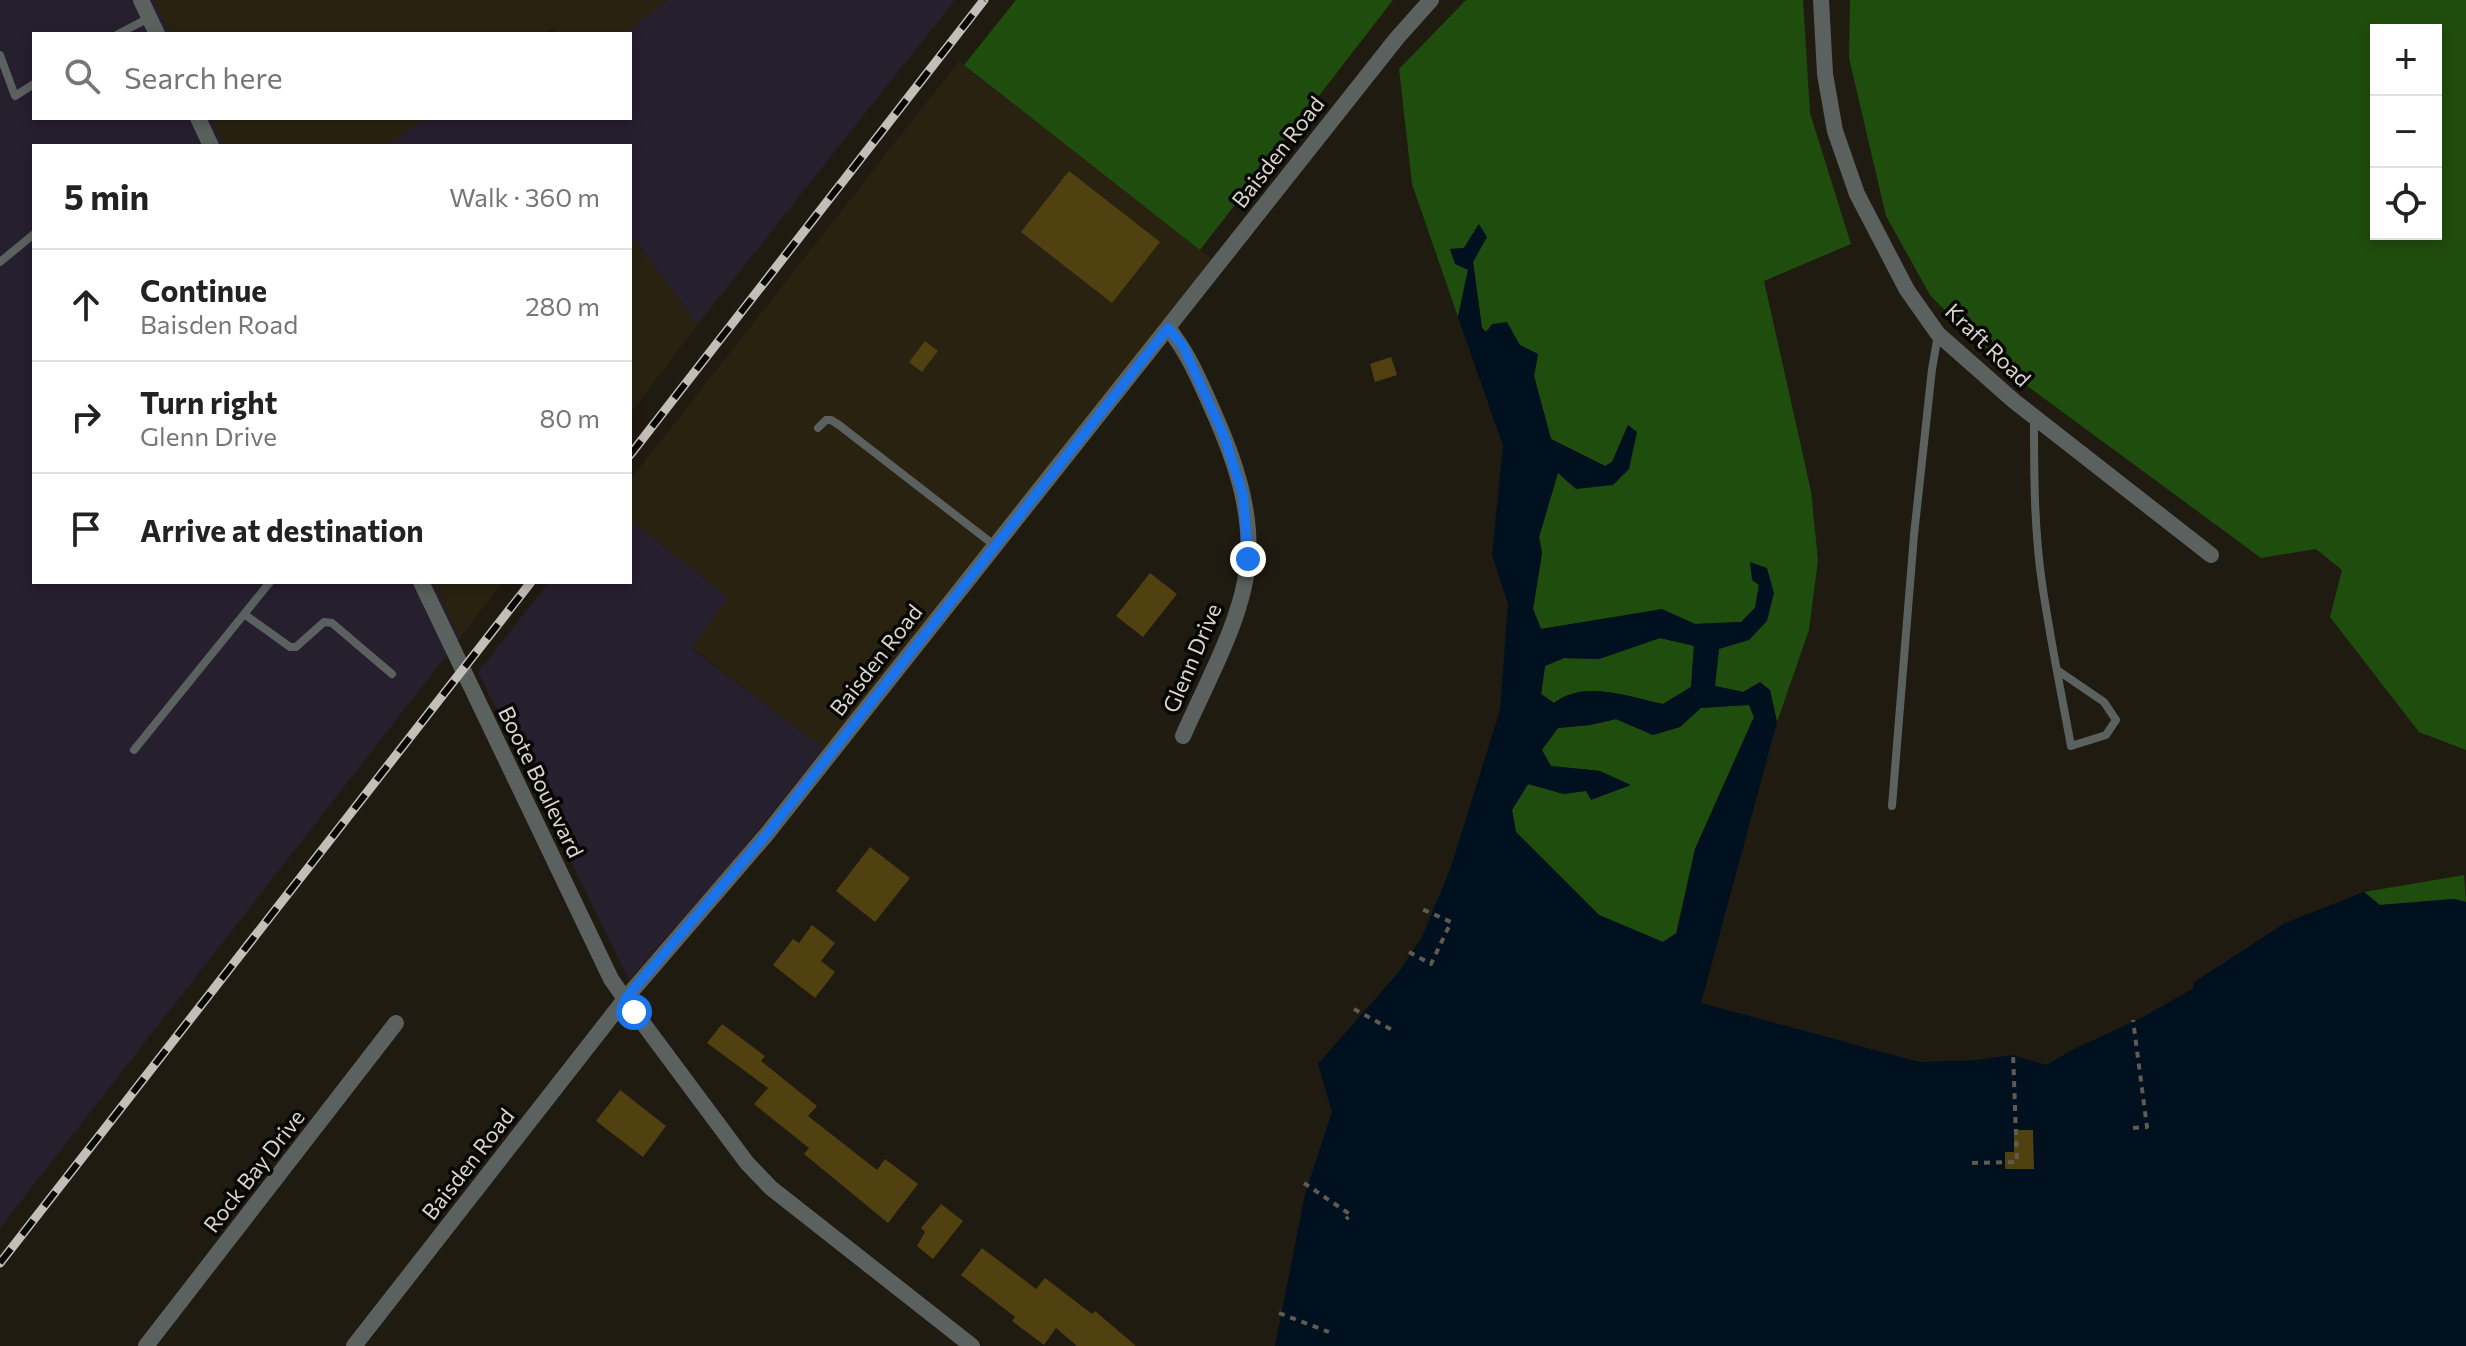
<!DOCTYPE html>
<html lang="en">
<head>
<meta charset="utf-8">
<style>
	body { margin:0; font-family:Commissioner,sans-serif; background:#f2f2f2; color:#222 }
	.controls { position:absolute; right:24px; top:24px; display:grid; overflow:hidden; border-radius:0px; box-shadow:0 4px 12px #0003 }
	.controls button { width:72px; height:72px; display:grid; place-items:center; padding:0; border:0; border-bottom:2px solid #e0e0e0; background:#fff; color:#222; font:40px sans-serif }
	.stop { position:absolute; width:24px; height:24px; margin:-18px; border:6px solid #1a73e8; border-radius:50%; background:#fff }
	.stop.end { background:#1a73e8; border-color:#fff; box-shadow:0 2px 8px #0008 }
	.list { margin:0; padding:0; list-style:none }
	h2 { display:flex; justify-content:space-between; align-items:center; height:104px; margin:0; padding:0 32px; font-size:34px }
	h2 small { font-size:26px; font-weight:400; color:#767676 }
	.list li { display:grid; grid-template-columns:52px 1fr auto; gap:24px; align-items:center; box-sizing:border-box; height:112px; padding:0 32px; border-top:2px solid #e0e0e0 }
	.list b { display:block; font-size:30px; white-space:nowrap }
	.list p { margin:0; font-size:26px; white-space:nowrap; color:#767676 }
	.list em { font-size:26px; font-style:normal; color:#767676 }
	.icon { flex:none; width:44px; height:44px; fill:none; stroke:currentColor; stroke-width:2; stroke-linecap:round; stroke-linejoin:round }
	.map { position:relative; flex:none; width:2466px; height:1346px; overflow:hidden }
	.search { position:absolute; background:#fff; box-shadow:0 4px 12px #0003; left:32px; top:32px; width:600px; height:88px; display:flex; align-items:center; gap:20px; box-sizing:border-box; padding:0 28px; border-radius:0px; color:#767676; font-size:30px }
	.panel { position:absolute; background:#fff; box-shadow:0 4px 12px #0003; left:32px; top:144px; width:600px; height:440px; border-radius:0px }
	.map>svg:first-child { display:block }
</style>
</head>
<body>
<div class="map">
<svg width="2466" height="1346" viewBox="0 0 2466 1346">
	<rect width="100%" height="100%" fill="#1f1b11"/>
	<path fill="#292211" d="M154,0H668L625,34H555L552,29L545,34H170Z
		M959,61L1212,259L824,749L691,647L729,598L630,520V480Z
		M211,118H425L386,146H224Z
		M630,234L698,324L630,414Z
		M433,582H503L460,638Z"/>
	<path fill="#261f2e" d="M0,0H154L170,34H34V118H211L224,146H34V582H433L460,638L0,1228Z
		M668,0H955L698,324L630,234V146H386L425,118H630V34H625Z
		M630,520L729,598L691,648L824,749L728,867L629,980L478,672L549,582H630Z"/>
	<path fill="#1f4d0d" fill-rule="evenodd" d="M1016,0H1393L1200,250L964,65Z
		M1466,0H1803L1810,113L1851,244L1764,281L1811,491L1818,560L1809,630L1777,722L1770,690L1743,692L1715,686L1719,648L1748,640L1774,593L1752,580L1759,584L1755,608L1741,622L1695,624L1662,610L1541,629L1533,609L1542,553L1539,537L1558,472L1613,485L1628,425L1612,462L1605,466L1551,439L1534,376L1538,354C1524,347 1490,337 1482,328L1473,262L1481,246L1478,225L1464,248L1450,249L1468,270L1458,317L1412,184L1399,69Z
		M1850,0H2466V750L2419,732L2330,617L2342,570L2316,549L2261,558L1996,363L1930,295L1886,216L1849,58ZM2376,30H2436V234H2376Z
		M1660,638L1694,645L1691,687L1663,704C1629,697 1585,679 1554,703L1541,694L1545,666L1564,658L1599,659Z
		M1749,705L1754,717L1695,849L1676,933L1663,942L1599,915L1516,832L1512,810L1528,784L1564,794L1586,790L1600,771L1551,766L1541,750L1558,728L1590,725L1616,719L1653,735L1680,727L1701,707Z
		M2464,875L2466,902L2454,899L2380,905L2364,892Z"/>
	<path fill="#00101f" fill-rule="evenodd" d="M1479,224L1487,237L1473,262L1482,328L1486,332L1492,324L1507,322L1520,345L1538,354L1534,376L1551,439L1605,466L1612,462L1628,425L1637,432L1629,469L1613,485L1576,489L1558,473L1539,537L1542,553L1533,609L1541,629L1662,609L1695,624L1741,622L1755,608L1759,585L1752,580L1750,562L1767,568L1774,593L1767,621L1749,640L1719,649L1715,686L1743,692L1760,682L1770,690L1777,722L1701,1003L1919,1062L1978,1060L2012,1055L2047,1065L2070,1051L2143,1017L2194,988L2193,983L2285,923L2364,892L2380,905L2454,899L2466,902V1346H1275L1305,1194L1332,1112L1318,1064L1398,973L1422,937L1451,867L1500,710L1508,604L1492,555L1503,446L1458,317L1468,270L1455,264L1450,249L1464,248ZM1660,638L1694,646L1691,687L1663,704C1629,697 1585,679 1554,703L1541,694L1545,666L1564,658L1599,659ZM1749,705L1754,717L1695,849L1677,933L1663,942L1599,915L1516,832L1512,810L1528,784L1564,794L1586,791L1591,800L1631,785L1600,771L1551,766L1542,750L1558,728L1590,725L1616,719L1653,735L1680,727L1701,708Z"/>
	<path fill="#514010" d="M1069,171L1160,242L1112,303L1021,232Z
		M925,341L938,351L922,372L909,362Z
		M1391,357L1397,375L1375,382L1370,364Z
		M1150,573L1177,594L1143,637L1116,616Z
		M870,847L910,878L875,922L836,891Z
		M812,925L835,943L821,961L835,972L815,998L773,965L793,939L799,943Z
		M722,1024L765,1056L761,1061L817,1106L808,1116L877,1170L885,1159L918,1184L888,1223L804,1154L809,1148L754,1104L768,1088L707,1043Z
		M620,1090L666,1126L643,1157L596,1121Z
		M2014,1130H2033L2034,1169H2005V1152H2014Z
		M941,1204L963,1221L933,1259L917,1246L925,1232L921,1228Z
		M982,1248L1036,1289L1045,1278L1092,1314L1095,1311L1136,1346H1077L1056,1328L1044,1345L1012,1321L1015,1317L961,1275Z"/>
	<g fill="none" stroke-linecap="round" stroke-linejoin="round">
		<path stroke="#5f5b52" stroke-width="4" stroke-dasharray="6 6" stroke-linecap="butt" d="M1409,952L1431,964L1451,922L1422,909
			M1354,1009L1396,1032
			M2133,1128L2147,1127L2133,1020
			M1972,1163L2017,1162L2013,1053
			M1304,1183L1351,1215L1346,1219
			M1279,1313L1329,1332"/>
		<path stroke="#5b615e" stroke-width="8" d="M118,34L149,18
			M0,55L15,96L34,84
			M0,262L34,234
			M2034,418C2034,473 2034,528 2042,583C2050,638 2061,692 2071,746L2106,735L2116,720L2104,702L2057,670
			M818,428L826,420H831L839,425L994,545
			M244,614L290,647H296L324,622L332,623L392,674
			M134,750L270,582
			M1892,806L1914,535L1932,369L1938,335"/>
		<path stroke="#5b615e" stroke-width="16" d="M141,0L157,34
			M1821,0L1825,74L1835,131L1857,194L1907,290L1938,334L2014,401L2211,555
			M198,118L211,146
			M1168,328C1189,354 1200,382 1214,413C1234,458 1252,509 1248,560C1244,617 1206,683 1183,736
			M421,582L611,979L625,999L747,1163L771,1188L972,1346
			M146,1346L396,1023
			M354,1346L625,999L766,835L1397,38L1431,0"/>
		<g stroke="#c2bfb8" stroke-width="9">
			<path id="rail" d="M630,455L984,0
				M0,1263L531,582"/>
		</g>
		<use href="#rail" stroke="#080603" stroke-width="6" stroke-dasharray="18" stroke-linecap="butt"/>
	</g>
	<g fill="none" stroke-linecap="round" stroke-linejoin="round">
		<path stroke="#1a73e8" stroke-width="10" d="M634,1012L625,999L766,835L1168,328L1183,346L1224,436L1243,495L1248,559"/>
	</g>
	<g text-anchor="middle" stroke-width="7" stroke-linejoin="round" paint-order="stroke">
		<g font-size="22" fill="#d8d5ce" stroke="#080603">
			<text transform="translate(1278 152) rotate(-52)" y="8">Baisden Road</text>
			<text transform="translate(1988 345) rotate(44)" y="8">Kraft Road</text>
			<text transform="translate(1192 658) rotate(-67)" y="8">Glenn Drive</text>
			<text transform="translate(876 660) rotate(-52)" y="8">Baisden Road</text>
			<text transform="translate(541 782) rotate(64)" y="8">Boote Boulevard</text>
			<text transform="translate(468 1164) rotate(-52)" y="8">Baisden Road</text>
			<text transform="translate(254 1171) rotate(-52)" y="8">Rock Bay Drive</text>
		</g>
	</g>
</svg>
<div class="controls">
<button>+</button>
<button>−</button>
<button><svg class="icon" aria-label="locate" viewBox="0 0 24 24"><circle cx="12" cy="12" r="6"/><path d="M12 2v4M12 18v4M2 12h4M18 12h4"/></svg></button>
</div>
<div class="stop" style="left:634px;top:1012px"></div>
<div class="stop end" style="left:1248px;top:559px"></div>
<div class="search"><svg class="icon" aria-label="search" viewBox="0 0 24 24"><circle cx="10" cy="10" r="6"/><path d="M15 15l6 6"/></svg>Search here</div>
<section class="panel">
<h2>5 min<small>Walk · 360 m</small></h2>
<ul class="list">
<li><svg class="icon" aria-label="ahead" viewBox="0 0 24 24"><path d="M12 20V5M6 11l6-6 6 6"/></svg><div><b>Continue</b><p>Baisden Road</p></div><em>280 m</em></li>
<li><svg class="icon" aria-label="right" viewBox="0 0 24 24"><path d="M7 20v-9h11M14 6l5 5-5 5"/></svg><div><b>Turn right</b><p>Glenn Drive</p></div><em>80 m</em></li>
<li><svg class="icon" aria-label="arrive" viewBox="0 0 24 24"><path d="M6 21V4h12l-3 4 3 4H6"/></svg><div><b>Arrive at destination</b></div></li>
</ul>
</section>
</div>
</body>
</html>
